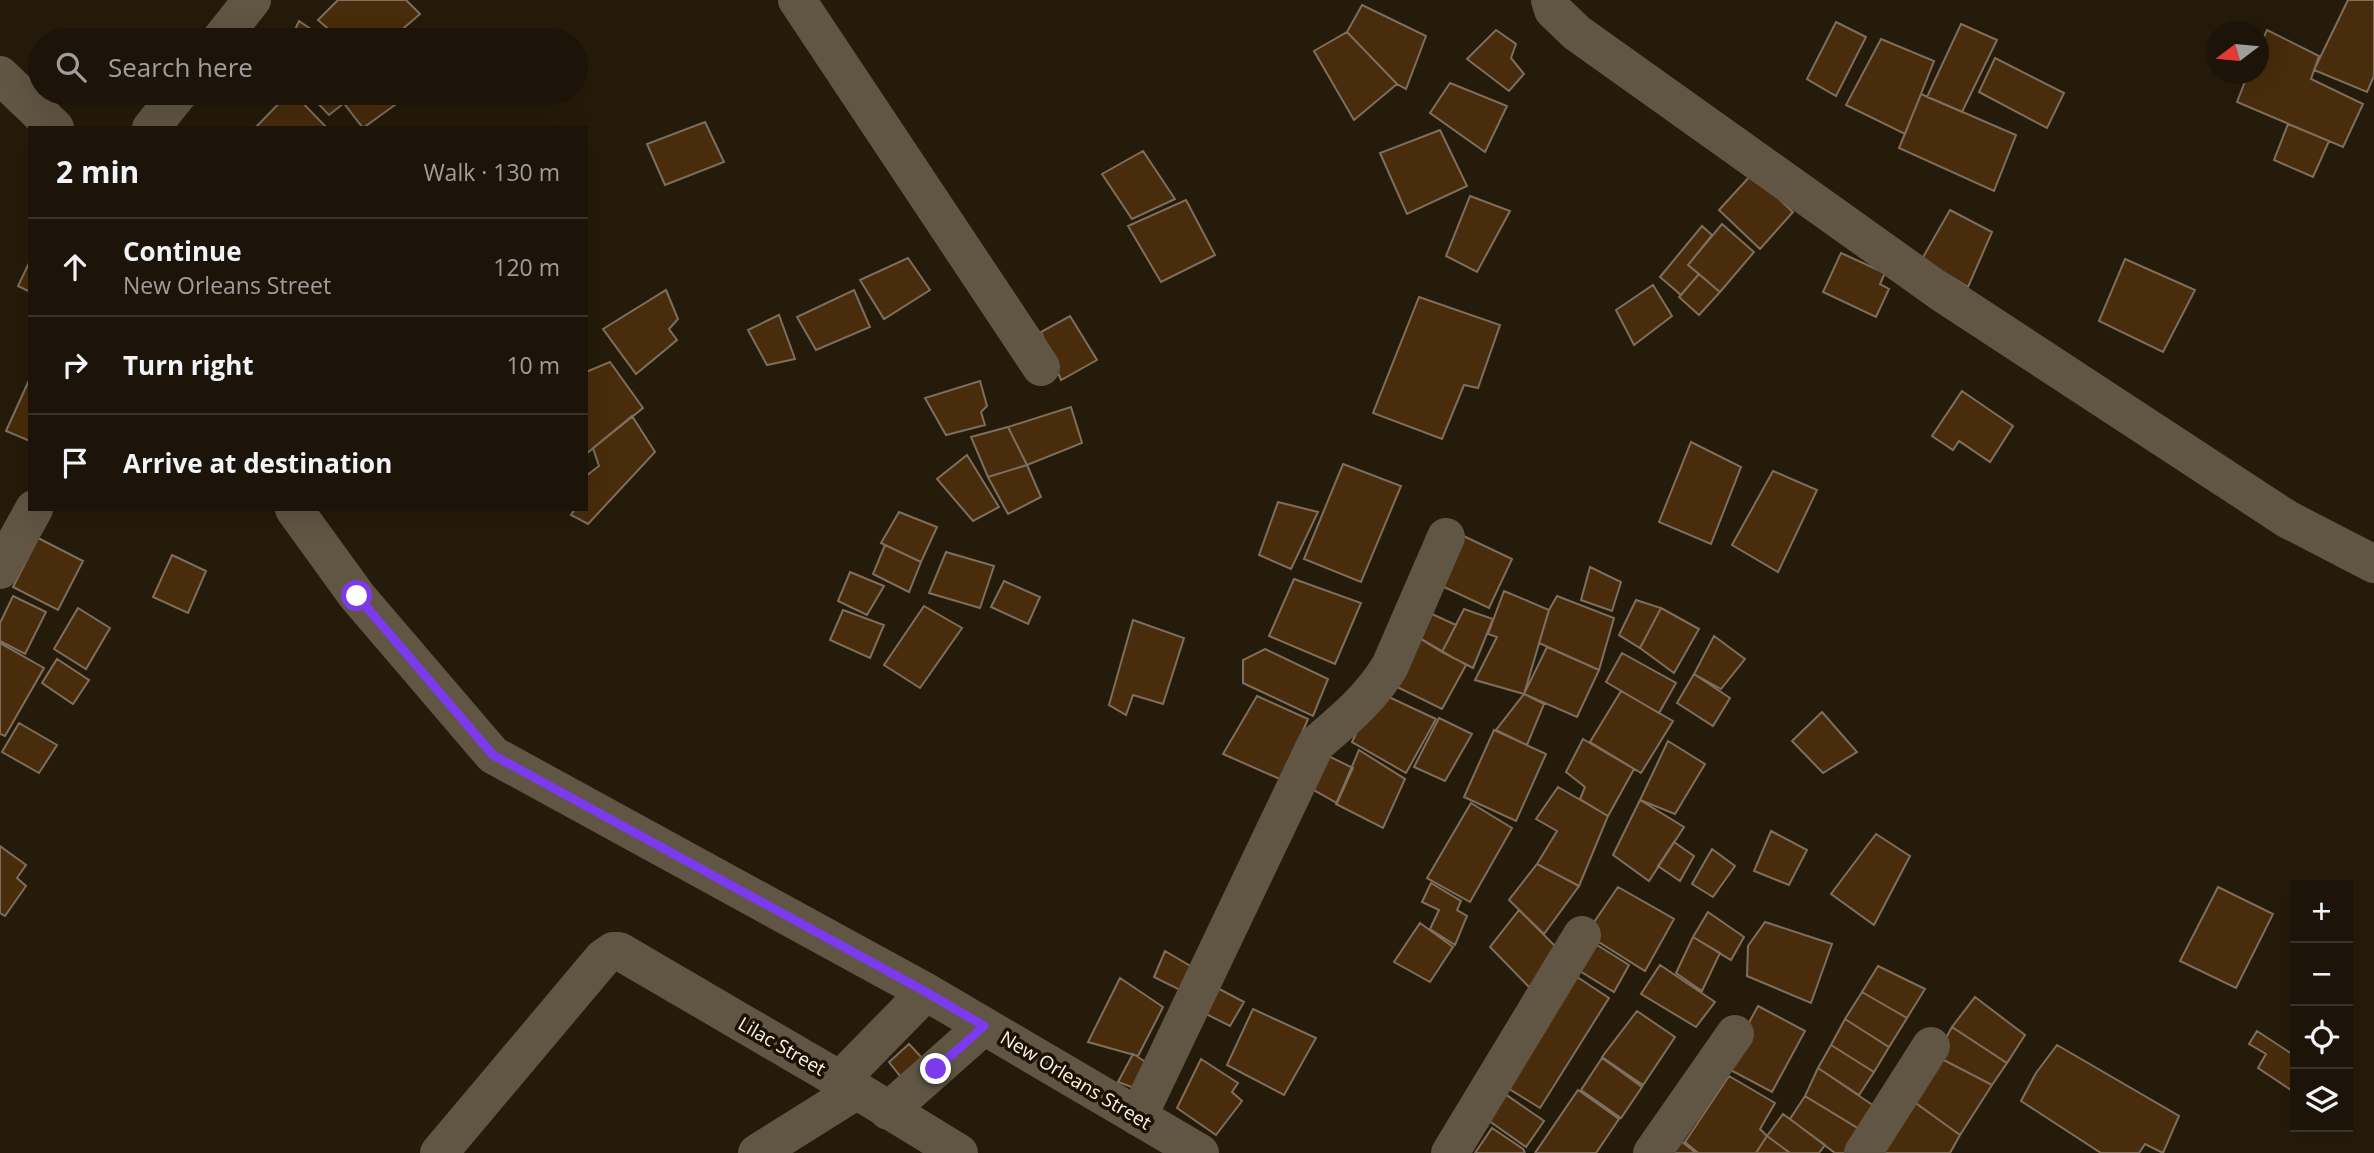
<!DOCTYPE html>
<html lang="en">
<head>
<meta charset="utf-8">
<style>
	body { margin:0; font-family:"Open Sans",sans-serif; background:#292116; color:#f1f3f6 }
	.controls { position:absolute; right:21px; bottom:21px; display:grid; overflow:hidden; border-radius:0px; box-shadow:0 7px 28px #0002 }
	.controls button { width:63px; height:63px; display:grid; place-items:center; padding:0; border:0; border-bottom:2px solid #3a3329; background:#1c1408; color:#f1f3f6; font:35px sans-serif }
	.compass { position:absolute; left:2206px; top:21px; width:63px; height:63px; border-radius:50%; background:#1c1408; box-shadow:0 7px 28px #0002; rotate:254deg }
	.stop { position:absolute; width:21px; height:21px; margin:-16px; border:5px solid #7c3aed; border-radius:50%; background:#fff }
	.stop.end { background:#7c3aed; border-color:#fff; box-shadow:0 2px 7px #0008 }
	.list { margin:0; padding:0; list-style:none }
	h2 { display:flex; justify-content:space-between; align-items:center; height:91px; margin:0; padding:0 28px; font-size:30px }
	h2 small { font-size:23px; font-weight:400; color:#a09e9c }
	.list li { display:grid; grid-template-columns:46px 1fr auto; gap:21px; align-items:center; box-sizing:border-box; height:98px; padding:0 28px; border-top:2px solid #3a3329 }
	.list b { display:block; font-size:26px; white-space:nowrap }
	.list p { margin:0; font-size:23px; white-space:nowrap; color:#a09e9c }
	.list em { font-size:23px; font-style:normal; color:#a09e9c }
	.icon { flex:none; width:38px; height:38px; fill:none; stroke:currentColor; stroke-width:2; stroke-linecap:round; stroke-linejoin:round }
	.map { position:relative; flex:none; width:2374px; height:1153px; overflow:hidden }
	.search { position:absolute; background:#1c1408; box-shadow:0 7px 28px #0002; left:28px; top:28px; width:560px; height:77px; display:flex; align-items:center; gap:18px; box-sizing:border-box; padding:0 24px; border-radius:38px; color:#a09e9c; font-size:26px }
	.panel { position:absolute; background:#1c1408; box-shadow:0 7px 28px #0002; left:28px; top:126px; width:560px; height:385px; border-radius:0px }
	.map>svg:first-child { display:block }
</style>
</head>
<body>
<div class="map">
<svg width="2374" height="1153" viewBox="0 0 2374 1153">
	<rect width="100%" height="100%" fill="#251b0a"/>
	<path fill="#482c0b" stroke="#7e6e5d" stroke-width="2" d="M338,0H406L420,14L390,40H341L318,20Z
		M2348,0H2374V76L2367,92L2314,70Z
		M1362,5L1426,36L1406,89L1397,84L1347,32Z
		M299,21L327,40H290Z
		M1836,22L1866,37L1836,96L1807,79Z
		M1961,24L1997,40L1962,112L1927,97Z
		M1496,30L1516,44L1511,58L1524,74L1509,91L1467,59Z
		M2267,30L2319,56L2311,79L2363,104L2343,147L2237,102L2248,74H2258V50Z
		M1347,32L1397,84L1354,120L1314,51Z
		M1881,39L1934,61L1905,134L1846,105Z
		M1995,58L2064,93L2047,128L1979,92Z
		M1450,83L1507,106L1485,152L1430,113Z
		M289,93H293L327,128H255Z
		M308,93H336L344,103L329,115Z
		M336,93H396L403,99L363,128Z
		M1921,94L2016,135L1994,191L1899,148Z
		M705,122L724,162L665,185L647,144Z
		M2288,124L2329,141L2313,177L2274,160Z
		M1440,130L1467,186L1407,214L1380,153Z
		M1143,151L1175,199L1132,219L1102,174Z
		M1752,174L1793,212L1760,249L1719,210Z
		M1470,196L1510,211L1477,272L1446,256Z
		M1186,200L1215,255L1161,282L1128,226Z
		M1950,210L1992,232L1968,287L1922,259Z
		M1722,224L1754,252L1720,292L1688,265Z
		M1702,226L1712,235L1688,265L1699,274L1681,295L1660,277Z
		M1841,253L1885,273L1880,284L1889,289L1876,317L1823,292Z
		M908,258L930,290L884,319L860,280Z
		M2125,259L2195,290L2163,352L2099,321Z
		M30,261V292L18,286Z
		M1699,274L1720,292L1699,315L1679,297Z
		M1653,285L1672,316L1634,345L1616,310Z
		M666,290L678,319L669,329L677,340L636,374L603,329Z
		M854,290L870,327L816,350L797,317Z
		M1419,297L1500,325L1478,388L1464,385L1442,439L1373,413Z
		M779,315L795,359L767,365L748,330Z
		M1070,316L1097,360L1061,380L1041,332Z
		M610,362L643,408L586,454V372Z
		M30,378V441L6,431Z
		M980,381L987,406L981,412L985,425L946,435L925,398Z
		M1962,391L2013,426L1990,462L1959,441L1953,450L1932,436Z
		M1071,407L1082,443L1027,465L1008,427Z
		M632,416L655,452L588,524L571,515L575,509H586V476L599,466L593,448Z
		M1008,427L1027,465L988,477L971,437Z
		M1691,442L1741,467L1711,544L1659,522Z
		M967,455L999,507L973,521L937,479Z
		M1343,464L1401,486L1361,582L1304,559Z
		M1027,465L1041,497L1008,514L988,477Z
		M1773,471L1817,490L1778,572L1732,545Z
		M1278,502L1318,512L1291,569L1259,555Z
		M899,512L937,527L921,562L881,543Z
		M1453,531L1512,559L1489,608L1429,580Z
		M38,538L83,561L58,610L13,587Z
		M885,545L921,562L909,592L873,574Z
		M946,552L994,566L980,608L929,593Z
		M172,555L206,571L188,613L153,597Z
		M1590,567L1621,582L1612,611L1581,600Z
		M850,572L884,586L867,615L838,601Z
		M1294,579L1361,603L1335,664L1269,636Z
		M1004,581L1040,597L1028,624L991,607Z
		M1504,591L1549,610L1524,694L1475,680L1497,637L1488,634Z
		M13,596L46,612L25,654L0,641V623Z
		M1557,596L1614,618L1599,670L1539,643L1549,610Z
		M1636,600L1661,608L1640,648L1619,635Z
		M924,606L962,628L920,688L884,665Z
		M78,608L110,628L86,669L54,649Z
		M1661,608L1699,629L1674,673L1640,648Z
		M1421,609L1456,625L1442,652L1413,634Z
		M1464,609L1493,619L1473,668L1442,652Z
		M843,610L884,625L870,658L830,640Z
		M1133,620L1184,638L1163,704L1133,695L1126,715L1109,705Z
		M1413,634L1466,665L1442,709L1391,684Z
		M1714,636L1745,659L1721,689L1694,674Z
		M0,643L44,668L5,736L0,734Z
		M1547,647L1599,670L1577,717L1524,694Z
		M1265,649L1328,679L1313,716L1243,683V660Z
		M1622,653L1676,683L1659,713L1606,682Z
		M57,659L89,680L73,704L42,683Z
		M1694,674L1730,698L1713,726L1677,703Z
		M1376,691L1436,719L1406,773L1352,742Z
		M1621,691L1673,721L1641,773L1590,742Z
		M1524,694L1544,704L1527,745L1496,730Z
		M1257,696L1308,719L1282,780L1223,754Z
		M1822,712L1857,752L1823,773L1792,741Z
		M1439,718L1472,734L1445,781L1414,767Z
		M19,723L57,745L39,773L2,752Z
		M1494,730L1546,754L1516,821L1464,797Z
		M1583,739L1634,769L1608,816L1580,799L1585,787L1566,772Z
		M1668,741L1705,764L1675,814L1640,800Z
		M1359,750L1405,779L1383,828L1336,804Z
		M1318,751L1353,768L1337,803L1303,784Z
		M1558,787L1608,816L1579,886L1537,864L1557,831L1536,819Z
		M1640,800L1684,827L1649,881L1613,855Z
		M1471,803L1512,828L1470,902L1427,878Z
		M1771,831L1807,850L1789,885L1754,871Z
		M1876,834L1910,856L1874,925L1831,894Z
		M1674,842L1694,856L1680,881L1658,866Z
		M0,846L26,865L17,878L26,886L5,916L0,913Z
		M1712,849L1735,866L1713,897L1692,884Z
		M1537,864L1579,886L1544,934L1509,900Z
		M1431,883L1461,901L1457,910L1467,916L1455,945L1430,929L1439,910L1422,902Z
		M1618,887L1674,919L1645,971L1586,934Z
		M2218,887L2273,914L2236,988L2180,961Z
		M1519,910L1562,953L1529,987L1490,947Z
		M1708,912L1744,937L1731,960L1693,937Z
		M1765,922L1832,944L1811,1003L1747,976L1748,946Z
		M1420,923L1453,947L1430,982L1394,962Z
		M1693,937L1720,953L1702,991L1676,973Z
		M1586,938L1629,965L1614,992L1570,965Z
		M1165,951L1197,970L1186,993L1154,977Z
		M1660,965L1715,1002L1696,1027L1641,994Z
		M1878,966L1925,989L1907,1018L1862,992Z
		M1568,971L1609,998L1540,1108L1498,1082Z
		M1120,978L1163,1007L1138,1056L1088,1042Z
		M1206,982L1244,1002L1230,1026L1194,1008Z
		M1862,992L1907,1018L1889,1047L1845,1019Z
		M1975,997L2025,1035L2007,1063L1952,1027Z
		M1758,1006L1805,1031L1772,1092L1725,1067Z
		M1253,1009L1316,1038L1284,1095L1227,1065Z
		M1637,1011L1675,1037L1643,1085L1602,1057Z
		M1845,1019L1889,1047L1874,1072L1831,1045Z
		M1952,1027L2007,1063L1992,1085L1936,1056Z
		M2257,1031L2295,1056V1084L2291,1090L2258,1068L2266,1054L2249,1044Z
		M909,1044L923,1059L901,1077L889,1062Z
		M1831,1045L1874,1072L1859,1095L1818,1068Z
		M2057,1045L2179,1116L2163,1153L2145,1144L2139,1153H2101L2021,1101L2036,1073Z
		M1133,1054L1152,1066L1137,1089L1118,1082Z
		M1936,1056L1992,1085L1960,1135L1906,1096Z
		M1602,1058L1642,1087L1621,1118L1581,1090Z
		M1201,1059L1238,1083L1232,1092L1242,1101L1216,1135L1177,1108Z
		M1818,1068L1874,1106L1861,1130L1805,1096Z
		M1729,1076L1775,1103L1760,1129L1767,1136L1756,1153H1698L1685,1142Z
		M1495,1087L1544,1121L1526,1147L1478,1113Z
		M1578,1090L1619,1119L1596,1153H1535Z
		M1805,1096L1861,1130L1844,1153H1835L1790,1119Z
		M1906,1096L1960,1135L1950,1153H1877Z
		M1783,1114L1825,1145L1819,1153H1790L1767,1136Z
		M1492,1128L1523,1149L1525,1153H1475Z
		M1767,1136L1790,1153H1756Z
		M1676,1137L1696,1153H1664Z"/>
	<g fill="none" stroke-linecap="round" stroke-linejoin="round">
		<path stroke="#615643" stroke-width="38" d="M797,0L1041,367
			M1550,0L1553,10L1577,33L1942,293L2287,519L2374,564
			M220,40L252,0
			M0,75L55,128
			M151,128L179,93
			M294,509L357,596L493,755L926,992L1200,1153
			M0,570L34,509
			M840,1080L926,992
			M888,1111L984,1026
			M1138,1117L1316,744C1344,720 1371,698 1390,666L1446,537
			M439,1153L603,958L613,951H619L840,1080L959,1153
			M757,1153L856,1091
			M1450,1153L1582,935
			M1652,1153L1735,1034
			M1863,1153L1931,1046"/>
	</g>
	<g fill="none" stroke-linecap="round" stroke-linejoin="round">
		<path stroke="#7c3aed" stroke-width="9" d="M357,596L493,755L926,992L984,1026L936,1069"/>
	</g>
	<g text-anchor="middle" stroke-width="7" stroke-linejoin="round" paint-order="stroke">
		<g font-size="19" fill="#faf3e8" stroke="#1b1203">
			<text transform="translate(782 1046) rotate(30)" y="7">Lilac Street</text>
			<text transform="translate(1076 1080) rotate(31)" y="7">New Orleans Street</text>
		</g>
	</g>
</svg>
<div class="controls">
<button>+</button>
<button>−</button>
<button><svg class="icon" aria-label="locate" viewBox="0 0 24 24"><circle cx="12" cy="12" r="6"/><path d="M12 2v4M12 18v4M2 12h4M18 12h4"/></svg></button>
<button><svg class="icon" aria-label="layers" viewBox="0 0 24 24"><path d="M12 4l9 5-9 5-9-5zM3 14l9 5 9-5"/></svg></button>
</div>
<svg class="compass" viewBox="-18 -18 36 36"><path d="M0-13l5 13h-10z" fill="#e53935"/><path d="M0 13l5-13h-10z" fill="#a09e9c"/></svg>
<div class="stop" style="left:357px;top:596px"></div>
<div class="stop end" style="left:936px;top:1069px"></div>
<div class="search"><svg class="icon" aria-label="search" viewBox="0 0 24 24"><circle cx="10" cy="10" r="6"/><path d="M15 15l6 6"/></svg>Search here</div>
<section class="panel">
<h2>2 min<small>Walk · 130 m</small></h2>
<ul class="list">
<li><svg class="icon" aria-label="ahead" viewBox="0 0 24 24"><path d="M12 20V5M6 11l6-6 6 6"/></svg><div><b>Continue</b><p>New Orleans Street</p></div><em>120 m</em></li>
<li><svg class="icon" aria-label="right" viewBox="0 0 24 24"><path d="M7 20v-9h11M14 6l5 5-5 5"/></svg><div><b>Turn right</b></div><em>10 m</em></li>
<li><svg class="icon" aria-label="arrive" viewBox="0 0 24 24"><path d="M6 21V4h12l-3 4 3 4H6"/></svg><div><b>Arrive at destination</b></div></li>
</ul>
</section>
</div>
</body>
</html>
